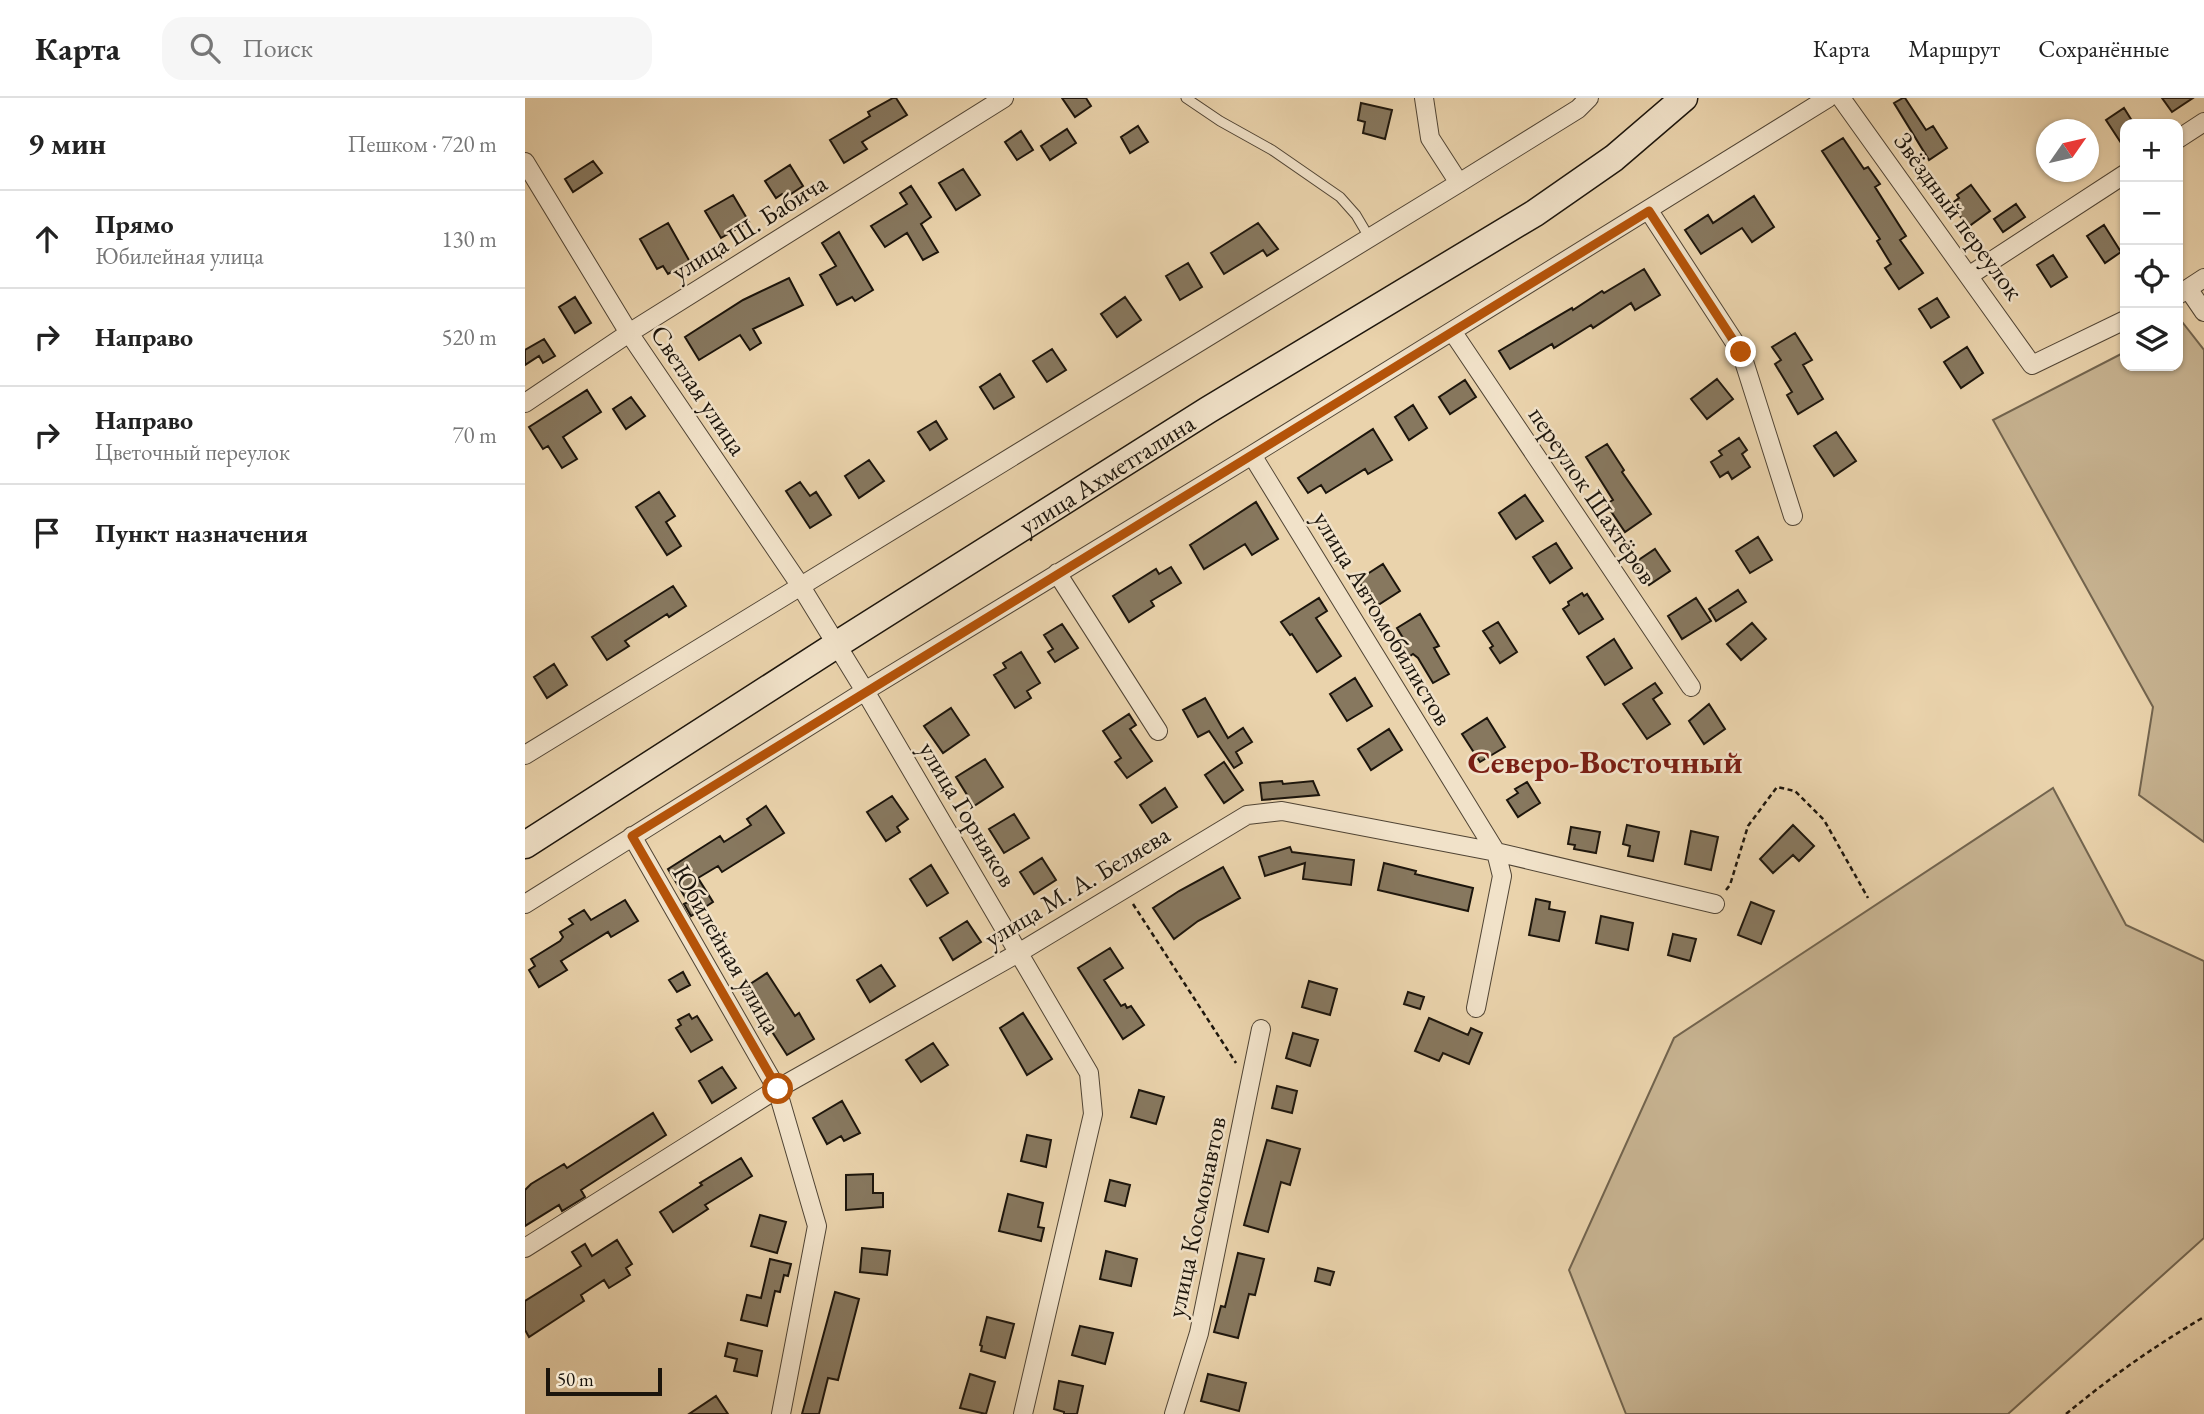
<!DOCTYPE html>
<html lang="ru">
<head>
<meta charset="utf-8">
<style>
	body { margin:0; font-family:"EB Garamond",serif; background:#f6f6f6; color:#222 }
	.controls { position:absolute; right:21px; top:21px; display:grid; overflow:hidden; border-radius:14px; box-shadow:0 2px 5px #0004 }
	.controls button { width:63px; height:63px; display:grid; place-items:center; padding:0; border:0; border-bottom:2px solid #e0e0e0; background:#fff; color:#222; font:35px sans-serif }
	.compass { position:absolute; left:1511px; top:21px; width:63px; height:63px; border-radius:50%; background:#fff; box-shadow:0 2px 5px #0004; rotate:56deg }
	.scale { position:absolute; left:21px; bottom:18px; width:116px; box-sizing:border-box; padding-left:7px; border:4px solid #1c150c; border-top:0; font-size:19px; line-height:24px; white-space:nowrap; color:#1c150c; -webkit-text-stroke:5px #f1e2c9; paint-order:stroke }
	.stop { position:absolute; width:21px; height:21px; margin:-16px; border:5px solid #b45309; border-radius:50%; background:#fff }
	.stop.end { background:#b45309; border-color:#fff; box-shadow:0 2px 7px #0008 }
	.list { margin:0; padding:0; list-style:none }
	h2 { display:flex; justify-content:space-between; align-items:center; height:91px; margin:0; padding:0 28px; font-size:30px }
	h2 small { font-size:23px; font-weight:400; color:#767676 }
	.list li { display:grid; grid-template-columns:46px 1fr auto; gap:21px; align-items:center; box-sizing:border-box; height:98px; padding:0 28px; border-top:2px solid #e0e0e0 }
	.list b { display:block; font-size:26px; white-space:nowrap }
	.list p { margin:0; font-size:23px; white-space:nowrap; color:#767676 }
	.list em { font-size:23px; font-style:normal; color:#767676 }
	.icon { flex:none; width:38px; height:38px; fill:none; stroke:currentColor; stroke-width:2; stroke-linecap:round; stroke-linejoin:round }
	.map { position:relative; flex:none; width:1679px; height:1316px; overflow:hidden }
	header { display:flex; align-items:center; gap:42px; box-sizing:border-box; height:98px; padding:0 35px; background:#fff; border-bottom:2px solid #e0e0e0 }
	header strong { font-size:33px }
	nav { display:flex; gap:38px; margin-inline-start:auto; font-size:24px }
	.search { width:490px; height:63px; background:#f6f6f6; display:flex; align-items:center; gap:18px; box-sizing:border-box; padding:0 24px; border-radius:21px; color:#767676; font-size:26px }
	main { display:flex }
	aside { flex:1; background:#fff }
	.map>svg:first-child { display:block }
</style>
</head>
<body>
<header>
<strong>Карта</strong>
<div class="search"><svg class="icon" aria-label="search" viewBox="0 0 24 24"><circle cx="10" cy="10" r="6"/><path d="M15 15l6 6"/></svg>Поиск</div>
<nav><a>Карта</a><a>Маршрут</a><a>Сохранённые</a></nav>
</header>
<main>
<aside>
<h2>9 мин<small>Пешком · 720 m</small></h2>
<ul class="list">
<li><svg class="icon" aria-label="ahead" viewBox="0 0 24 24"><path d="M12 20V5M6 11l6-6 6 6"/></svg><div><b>Прямо</b><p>Юбилейная улица</p></div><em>130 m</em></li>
<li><svg class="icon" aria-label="right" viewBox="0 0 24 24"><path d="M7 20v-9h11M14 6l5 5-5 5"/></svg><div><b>Направо</b></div><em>520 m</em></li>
<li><svg class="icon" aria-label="right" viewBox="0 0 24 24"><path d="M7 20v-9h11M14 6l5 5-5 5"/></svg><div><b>Направо</b><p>Цветочный переулок</p></div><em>70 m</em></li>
<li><svg class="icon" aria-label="arrive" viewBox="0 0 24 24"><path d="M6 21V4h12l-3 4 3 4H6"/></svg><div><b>Пункт назначения</b></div></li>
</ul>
</aside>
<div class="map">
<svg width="1679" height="1316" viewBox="0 0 1679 1316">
	<rect width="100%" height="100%" fill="#ead3ac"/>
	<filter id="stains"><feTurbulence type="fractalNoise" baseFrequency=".00286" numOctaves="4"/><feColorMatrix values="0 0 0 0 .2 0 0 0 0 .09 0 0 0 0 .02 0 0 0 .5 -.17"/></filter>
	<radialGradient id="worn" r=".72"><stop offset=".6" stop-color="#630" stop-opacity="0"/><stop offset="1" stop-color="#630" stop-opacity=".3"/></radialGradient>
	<path fill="#c7b391" stroke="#72644e" stroke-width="2" d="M1658,225L1679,252V744L1614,697L1628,609L1468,322L1600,254V268H1653V228Z
		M1528,690L1601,827L1679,863V1140L1483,1316H1101L1044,1172L1149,940Z"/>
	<path fill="#87785f" stroke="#1c150c" stroke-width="2" d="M368,0H371L382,17L337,44L342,51L319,65L305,42L345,18L343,14Z
		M537,0H561L566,8L550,19Z
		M1378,0H1380L1401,32L1408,28L1422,50L1404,62L1369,5Z
		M1637,0H1668L1647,14Z
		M836,5L867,12L860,41L838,35L840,24L833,22Z
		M1599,10L1609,26H1600V51L1581,22Z
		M613,28L623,44L605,55L596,39Z
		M542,31L551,45L525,62L516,48Z
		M496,33L508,52L492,62L480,44Z
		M1318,40L1339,71L1343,69L1355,86L1350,89L1381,138L1375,142L1398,175L1374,191L1360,170L1366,166L1352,143L1355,141L1297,53Z
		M68,63L77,75L48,94L40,81Z
		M265,67L278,88L260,100L257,96L251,100L240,83Z
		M438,71L455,97L431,112L414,85Z
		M1446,87L1465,113L1443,129L1426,106L1434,100L1432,97Z
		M386,88L406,119L396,126L413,154L398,162L382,135L360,149L346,128L382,106L375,95Z
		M208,97L224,124L196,140L180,113Z
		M1229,98L1249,129L1227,144L1217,130L1176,156L1160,132L1183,117L1188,125Z
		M1491,106L1500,119L1478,134L1469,121Z
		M143,125L165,164L143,176L138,168L132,171L115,141Z
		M733,125L753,151L742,158L738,152L699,176L686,155Z
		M1579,127L1596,154L1580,165L1562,138Z
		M314,134L348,192L330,203L327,199L312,207L295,177L311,168L297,145Z
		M1528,157L1542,179L1526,189L1512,167Z
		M663,165L677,189L655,202L641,178Z
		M1119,171L1135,197L1110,212L1106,205L1068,230L1066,227L1029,250L1027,246L985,271L974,253L1047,210L1048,212L1077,193L1079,195Z
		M264,180L278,207L228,231L236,245L225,252L215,237L174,262L160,239L218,202Z
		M50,199L66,225L50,235L34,209Z
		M600,199L616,222L592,239L576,216Z
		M1412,200L1424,219L1406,230L1394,211Z
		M1270,235L1287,262L1278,267L1298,301L1273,316L1262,297L1267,294L1250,266L1256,262L1247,249Z
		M19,241L30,258L18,265L14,258L0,267V252Z
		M1442,249L1458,275L1436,290L1419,264Z
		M527,251L541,272L522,284L508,263Z
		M475,276L489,299L469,311L455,289Z
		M1192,281L1208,301L1182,321L1166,301Z
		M940,282L951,299L925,316L914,299Z
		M62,292L76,314L38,339L52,361L37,370L23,348L18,351L4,329Z
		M106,299L120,318L101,331L88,311Z
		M888,307L902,330L884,342L870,319Z
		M411,323L422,341L405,352L393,334Z
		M848,331L867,362L843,376L840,371L801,395L796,387L783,395L773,380Z
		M1311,334L1331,363L1309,378L1289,348Z
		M1214,340L1222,352L1217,356L1225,369L1207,381L1203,374L1195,379L1186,364L1197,357L1194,353Z
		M1082,346L1099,372L1097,374L1126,416L1100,434L1081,406L1088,402L1061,359Z
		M344,362L359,383L334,400L320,378Z
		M275,384L285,398L291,394L306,417L285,430L261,393Z
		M134,394L150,418L141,424L156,448L142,457L111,409Z
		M1000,397L1018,423L991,441L974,415Z
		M731,404L753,441L727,457L720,446L679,471L665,447Z
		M1233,439L1247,462L1225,475L1211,453Z
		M1031,445L1047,470L1025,485L1008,459Z
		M1130,451L1145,473L1124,487L1109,465Z
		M858,466L875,493L850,509L833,482Z
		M646,469L656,485L626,503L629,508L604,524L588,498L631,471L634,476Z
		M148,488L161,508L144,519L142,516L100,543L104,548L82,562L67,539Z
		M1213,492L1221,504L1191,523L1184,511Z
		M1057,495L1059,498L1062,496L1078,521L1054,536L1038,511L1044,507L1043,504Z
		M794,500L802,513L791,520L816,558L792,574L767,536L765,537L756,524Z
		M1171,500L1186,523L1157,541L1143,518Z
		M895,516L914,548L909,550L924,576L908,585L893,560L888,556L882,560L875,549L881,545L872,530Z
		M973,524L992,554L975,565L965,550L968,548L958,533Z
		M1227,525L1241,541L1216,562L1202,546Z
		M537,526L553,550L530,564L523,554L528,551L519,537Z
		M1089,541L1107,570L1080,587L1062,559Z
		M496,554L515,585L502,593L506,600L490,610L469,577L481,570L478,565Z
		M29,566L42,587L22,600L9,579Z
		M830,580L847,608L822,623L805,596Z
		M1130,585L1137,595L1128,601L1145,626L1122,641L1098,606Z
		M680,600L703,640L718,630L727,644L711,654L717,665L709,670L684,633L673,639L658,612Z
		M1184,606L1200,631L1179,646L1164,623Z
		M426,610L444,637L418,655L399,628Z
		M604,616L611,627L605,631L627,663L602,680L590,664L596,660L578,633Z
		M962,620L980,649L955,664L937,636Z
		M864,631L877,652L846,672L833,651Z
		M460,661L478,689L449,708L431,679Z
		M699,664L718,692L699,705L680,677Z
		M757,683L758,686L788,683L794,697L737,702L735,685Z
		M1002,684L1015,705L993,719L982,702L993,695L990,691Z
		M640,690L652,709L627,725L615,707Z
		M367,698L383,721L372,729L375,734L361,743L342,714Z
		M241,708L259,735L197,774L193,768L173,780L188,804L166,818L159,806L163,804L143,771L195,738L199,744L226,727L222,721Z
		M489,716L504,740L479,755L464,731Z
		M1102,727L1134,734L1128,763L1103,758L1105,748L1098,746Z
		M1268,727L1289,748L1274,763L1268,757L1248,775L1235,761Z
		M1046,729L1075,734L1071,755L1049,751L1050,747L1043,746Z
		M1166,733L1193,739L1186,772L1160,766Z
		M765,749L767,754L829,762L826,787L778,781L780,765L740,778L734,759Z
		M517,760L531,782L509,796L495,774Z
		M859,765L891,773L890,776L948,790L943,813L853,792Z
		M406,767L423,795L402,808L385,781Z
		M698,769L715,800L673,823L649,841L628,810L654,793Z
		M1011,801L1025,804L1024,811L1040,814L1034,843L1004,837Z
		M100,802L113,823L86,839L83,834L36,863L42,872L14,889L4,872L10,868L6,861L35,843L38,839L35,834L48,826L44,821L59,812L66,822Z
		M1226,804L1249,813L1236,846L1213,837Z
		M1076,818L1108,825L1103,852L1071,845Z
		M442,823L456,844L428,862L415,840Z
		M1148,836L1171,841L1165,863L1143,857Z
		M585,850L598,870L579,882L596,908L600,906L602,910L606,908L619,927L598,941L553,870Z
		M356,867L370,888L345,904L332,882Z
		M158,874L165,887L152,894L144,882Z
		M242,875L270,918L274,915L289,941L262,957L219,890Z
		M784,883L812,891L805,917L777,909Z
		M883,894L899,899L895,911L879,906Z
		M498,915L527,961L502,977L475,930Z
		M164,916L167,921L172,918L187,942L166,954L151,930L156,927L153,922Z
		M904,920L943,937L946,930L957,935L944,966L918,955L914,963L890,953Z
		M768,935L793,942L785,968L761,960Z
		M408,945L423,967L396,984L381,962Z
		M197,969L211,990L187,1005L174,983Z
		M752,988L772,993L767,1015L747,1010Z
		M614,992L639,999L631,1026L606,1019Z
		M317,1003L335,1035L319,1043L316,1038L302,1046L288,1020Z
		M128,1015L141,1037L56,1092L60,1099L37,1113L34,1107L0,1128V1092L6,1086L39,1066L42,1070Z
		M502,1037L526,1042L521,1069L496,1063Z
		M742,1042L775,1051L765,1087L756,1084L743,1134L719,1127Z
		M216,1060L227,1078L180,1107L183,1111L148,1134L135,1114L177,1087L175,1085Z
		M348,1076V1095H358V1109L321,1112V1077Z
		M585,1082L605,1087L600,1108L580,1103Z
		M483,1096L518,1105L513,1129L519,1130L516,1143L474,1133Z
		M235,1117L261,1124L252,1155L226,1148Z
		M92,1142L107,1166L101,1170L105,1177L84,1190L79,1182L56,1197L59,1203L4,1239L0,1232V1203L56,1168L47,1154L60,1146L67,1158Z
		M337,1150L365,1153L362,1177L335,1174Z
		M581,1153L612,1161L606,1188L575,1181Z
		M713,1155L739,1161L730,1197L724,1196L713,1240L689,1234L696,1208L700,1209Z
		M245,1161L266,1166L263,1178L259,1177L255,1194L250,1193L242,1228L216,1222L222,1197L236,1200Z
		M793,1170L809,1174L805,1187L790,1183Z
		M310,1194L334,1201L313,1282L303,1280L294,1316H277Z
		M462,1219L489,1226L480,1260L456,1253L457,1248L455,1247Z
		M555,1228L588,1235L580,1266L547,1257Z
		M203,1245L237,1253L232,1278L209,1273L212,1261L200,1258Z
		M445,1276L470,1284L461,1316L435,1310Z
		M683,1276L721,1285L714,1313L676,1303Z
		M534,1283L558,1288L552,1316H539V1314L529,1311Z
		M191,1298L203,1316H164Z"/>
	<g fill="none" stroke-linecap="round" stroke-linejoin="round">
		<g stroke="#504434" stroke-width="11">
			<path id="service" d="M661,0L695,23L747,52L815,99L831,117L844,139"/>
		</g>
		<g stroke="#504434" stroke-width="20">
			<path id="minor" d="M899,0L905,40L934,85
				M1316,0L1507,267L1600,222
				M1653,41L1679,24
				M0,64L104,235L275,487L340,593L564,975L568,1016L498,1316
				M1124,113L1216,254L1268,418
				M1445,177L1600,76
				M1664,192L1679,214
				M1653,197L1679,180
				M927,233L1166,589
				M0,305L104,235L479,0
				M727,357L971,754L977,778L951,910
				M532,475L633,633
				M0,657L934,85L1053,11L1064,0
				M107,738L252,991L292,1128L256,1316
				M0,806L340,593L727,357L1303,0
				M0,1150L252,991L495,854L722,717L757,713L971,754L1190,806
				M649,1316L674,1235L736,931"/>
		</g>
		<g stroke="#1c150c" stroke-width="29">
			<g id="secondary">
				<path id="s1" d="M0,747L311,547L683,312L1010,115L1089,60L1159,0"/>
			</g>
		</g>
		<path stroke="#1c150c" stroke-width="2.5" stroke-dasharray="5 3.5" stroke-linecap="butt" d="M1201,792L1205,787L1223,728L1252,689L1270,693L1299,722L1343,800
			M608,806L711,965
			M1541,1316C1587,1278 1628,1249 1679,1219"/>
		<use href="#service" stroke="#f1e2c9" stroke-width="9"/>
		<use href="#minor" stroke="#f1e2c9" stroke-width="18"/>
		<use href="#secondary" stroke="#f1e2c9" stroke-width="26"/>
	</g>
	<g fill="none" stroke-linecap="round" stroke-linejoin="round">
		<path stroke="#b45309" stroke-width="9" d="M253,991L107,738L1124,113L1216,254"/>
	</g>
	<g text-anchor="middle" stroke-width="5" stroke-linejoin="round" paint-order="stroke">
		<g font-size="26" fill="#1c150c" stroke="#f1e2c9">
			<text transform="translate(1434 118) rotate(54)" y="9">Звёздный переулок</text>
			<text transform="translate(224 129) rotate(-32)" y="9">улица Ш. Бабича</text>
			<text transform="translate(174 292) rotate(56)" y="9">Светлая улица</text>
			<text dy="9" stroke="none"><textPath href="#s1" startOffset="690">улица Ахметгалина</textPath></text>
			<text transform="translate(1068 397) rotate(56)" y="9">переулок Шахтёров</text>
			<text transform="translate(858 520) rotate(59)" y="9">улица Автомобилистов</text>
			<text transform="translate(443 716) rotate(59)" y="9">улица Горняков</text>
			<text transform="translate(552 788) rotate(-31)" y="9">улица М. А. Беляева</text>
			<text transform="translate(202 851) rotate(60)" y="9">Юбилейная улица</text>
			<text transform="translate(671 1119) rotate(-78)" y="9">улица Космонавтов</text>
		</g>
		<g font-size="33" font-weight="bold" fill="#7a1f14" stroke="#f1e2c9">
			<text x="1080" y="675">Северо-Восточный</text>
		</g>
	</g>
	<rect width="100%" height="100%" filter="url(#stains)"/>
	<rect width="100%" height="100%" fill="url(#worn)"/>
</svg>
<div class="controls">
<button>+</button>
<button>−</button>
<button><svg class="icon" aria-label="locate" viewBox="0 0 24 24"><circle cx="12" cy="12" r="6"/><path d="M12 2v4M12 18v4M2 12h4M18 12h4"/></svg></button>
<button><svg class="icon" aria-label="layers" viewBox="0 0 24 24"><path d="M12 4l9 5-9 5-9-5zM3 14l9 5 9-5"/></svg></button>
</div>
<svg class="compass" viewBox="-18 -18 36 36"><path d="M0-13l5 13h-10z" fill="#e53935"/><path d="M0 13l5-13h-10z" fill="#767676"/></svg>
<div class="scale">50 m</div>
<div class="stop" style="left:253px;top:991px"></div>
<div class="stop end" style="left:1216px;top:254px"></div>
</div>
</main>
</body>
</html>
